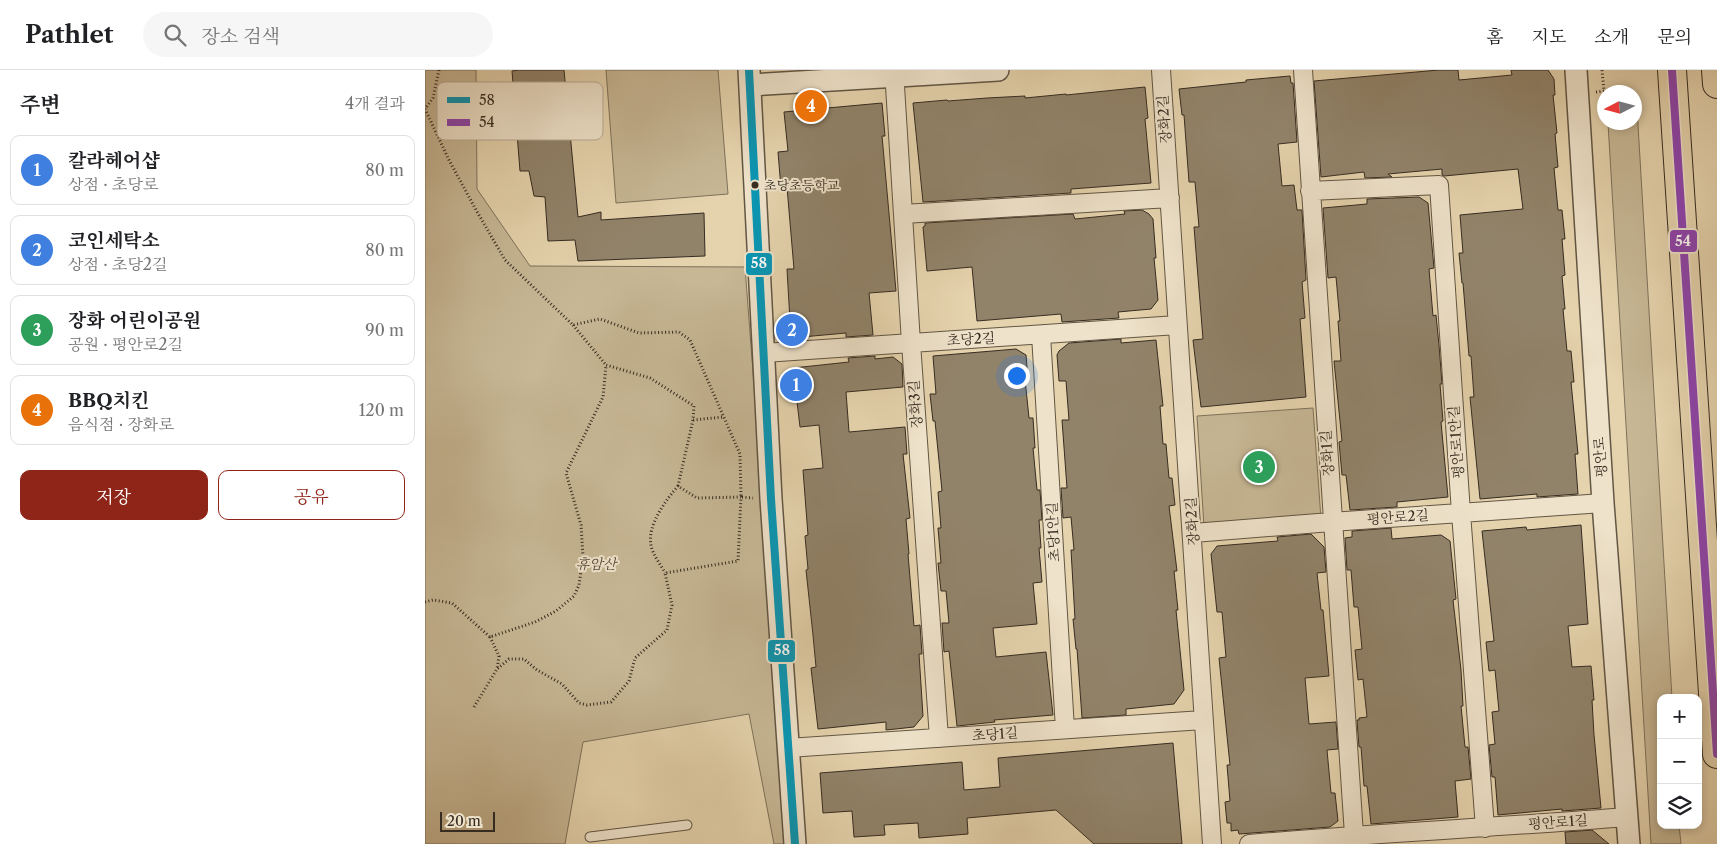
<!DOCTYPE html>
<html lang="ko">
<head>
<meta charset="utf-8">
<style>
	body { margin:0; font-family:"Libre Caslon Text","Noto Serif KR",serif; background:#f6f6f6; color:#202124 }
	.controls { position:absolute; right:15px; bottom:15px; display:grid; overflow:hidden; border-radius:10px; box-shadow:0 2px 8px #0003 }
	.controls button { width:45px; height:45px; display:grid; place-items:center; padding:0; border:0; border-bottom:1px solid #e0e0e0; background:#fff; color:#202124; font:25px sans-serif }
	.compass { position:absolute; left:1172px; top:15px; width:45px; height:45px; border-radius:50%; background:#fff; box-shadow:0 2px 8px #0003; rotate:264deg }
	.scale { position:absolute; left:15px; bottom:12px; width:55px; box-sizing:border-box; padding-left:5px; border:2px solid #362c21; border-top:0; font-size:14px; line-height:18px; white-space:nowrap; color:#362c21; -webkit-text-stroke:4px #eee2ca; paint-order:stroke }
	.you { position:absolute; left:591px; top:305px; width:18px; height:18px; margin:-12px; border:4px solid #fff; border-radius:50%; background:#1a73e8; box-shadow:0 0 0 8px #1a73e833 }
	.badge { display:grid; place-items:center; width:32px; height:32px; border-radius:50%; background:#8f2418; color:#fff; font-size:16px; font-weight:700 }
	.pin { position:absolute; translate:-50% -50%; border:2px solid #fff; box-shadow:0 1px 5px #0006 }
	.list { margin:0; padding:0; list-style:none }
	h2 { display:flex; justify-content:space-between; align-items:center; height:65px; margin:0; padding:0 20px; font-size:21px }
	h2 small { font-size:16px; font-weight:400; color:#757577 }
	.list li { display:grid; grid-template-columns:32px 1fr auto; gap:15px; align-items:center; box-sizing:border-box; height:70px; margin:0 10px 10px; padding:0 10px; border:1px solid #e0e0e0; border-radius:10px }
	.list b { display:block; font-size:19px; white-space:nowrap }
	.list p { margin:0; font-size:16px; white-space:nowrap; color:#757577 }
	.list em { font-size:16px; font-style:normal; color:#757577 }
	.actions { display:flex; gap:10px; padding:15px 20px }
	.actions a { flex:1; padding:11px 0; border:1px solid #8f2418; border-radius:10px; text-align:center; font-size:18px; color:#8f2418 }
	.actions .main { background:#8f2418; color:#fff }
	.icon { flex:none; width:28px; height:28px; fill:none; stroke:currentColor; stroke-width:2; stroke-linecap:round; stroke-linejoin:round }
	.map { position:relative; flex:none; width:1292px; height:774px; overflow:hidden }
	header { display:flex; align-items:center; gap:30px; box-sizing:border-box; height:70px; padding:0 25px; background:#fff; border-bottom:1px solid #e0e0e0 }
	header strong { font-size:24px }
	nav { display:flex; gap:28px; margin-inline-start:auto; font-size:18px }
	.search { width:350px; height:45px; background:#f6f6f6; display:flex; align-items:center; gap:12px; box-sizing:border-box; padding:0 18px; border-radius:28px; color:#757577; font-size:19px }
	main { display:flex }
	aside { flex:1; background:#fff }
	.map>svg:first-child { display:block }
</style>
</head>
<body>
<header>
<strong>Pathlet</strong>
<div class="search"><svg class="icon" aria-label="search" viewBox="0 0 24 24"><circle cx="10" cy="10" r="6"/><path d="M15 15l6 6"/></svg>장소 검색</div>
<nav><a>홈</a><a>지도</a><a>소개</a><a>문의</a></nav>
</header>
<main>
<aside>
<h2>주변<small>4개 결과</small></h2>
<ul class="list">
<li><span class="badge" style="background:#3f7fe0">1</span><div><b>칼라헤어샵</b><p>상점 · 초당로</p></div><em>80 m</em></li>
<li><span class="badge" style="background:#3f7fe0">2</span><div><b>코인세탁소</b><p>상점 · 초당2길</p></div><em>80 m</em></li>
<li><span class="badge" style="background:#2e9e5b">3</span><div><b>장화 어린이공원</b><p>공원 · 평안로2길</p></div><em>90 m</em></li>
<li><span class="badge" style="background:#e8710a">4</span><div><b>BBQ치킨</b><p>음식점 · 장화로</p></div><em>120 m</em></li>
</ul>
<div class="actions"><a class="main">저장</a><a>공유</a></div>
</aside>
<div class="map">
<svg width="1292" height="774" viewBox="0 0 1292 774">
	<rect width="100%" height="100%" fill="#e5d3ad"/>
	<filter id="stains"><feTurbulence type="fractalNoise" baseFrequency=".004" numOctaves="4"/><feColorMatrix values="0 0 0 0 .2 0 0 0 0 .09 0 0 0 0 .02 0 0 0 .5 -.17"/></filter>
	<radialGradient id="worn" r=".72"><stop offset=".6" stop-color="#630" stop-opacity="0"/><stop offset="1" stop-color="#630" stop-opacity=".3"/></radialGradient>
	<path fill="#c7b795" stroke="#7e725b" d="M0,0H51L52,119L105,196L320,197L364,774H349L324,644L158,672L140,774H0Z
		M181,0H293L303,124L191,133Z
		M1210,38H1212L1247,628H1236V755H1254L1256,774H1226L1183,53L1210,52Z
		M888,338L896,449L779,457L772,346Z"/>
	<path fill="#91836a" stroke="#362c21" d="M94,0H139L153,147L176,142V150L279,143L280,186L153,191L150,170L123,171L120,127L109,126L104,101H95L87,1Z
		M1014,0H1033L1034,10L1087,5L1086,0H1123L1129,9L1130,25H1128L1132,63L1130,64L1133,97L1129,98L1133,140H1137L1140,169H1137L1140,205L1137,206L1140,239H1138L1142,281H1146L1149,312H1146L1153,384H1150L1153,424L1112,427V424L1055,429L1045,327H1049L1046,286H1044L1038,213H1037L1034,183H1038L1035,145L1098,139L1093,99L1019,106L1017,105V99L963,104L967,107L940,108L939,102L896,107L889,11Z
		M865,6L866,13H868L872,72L853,74L857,116L869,115L872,140H877L881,210L877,212L880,248L875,249L881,327L776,337L768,270L778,269L769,157H774L770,112H764L759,45H757L754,19L821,12V10Z
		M720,17L723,48L720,49L726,113L646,119V123L498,132L488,33L522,30L523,31L562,28L600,26V28L641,24V25Z
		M457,33L460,66H457L471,221L444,223L448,265L421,267V263L366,268L362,199H369L362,117L356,118L353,82L363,81L359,42Z
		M994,127L1003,133L1009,198L1004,199L1008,246L1011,245L1014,275L1017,314H1015L1018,351L1016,352L1023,427L972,432V437L925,440L921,405H917L914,372L917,371L909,291H916L913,251H915L911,207L903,208L898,138L942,134V129Z
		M717,140L724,144L728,149L731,188H729L733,230L726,239L693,242L694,248L637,252L636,244L552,251L547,197L502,201L498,157L500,156V153L648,144L650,149L700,144L699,141Z
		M696,269V273L731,270L738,336H735L738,374H741L744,408H747L750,435L744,436L752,501H749L753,540H751L759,620L749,634L701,639V645L657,648L652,579H651L648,549H650L646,480H649L646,447L638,448L636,418H642L637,350H644L641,311H634L632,285L634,281L644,273Z
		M591,279L601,285L603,309H600L604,348H608L610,378H608L612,420H615L617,450H614L616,478H614L617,512L608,513L612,554L568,558L571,587L621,582L628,645L569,650L570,652L532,656L524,581L519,582L517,553H524L521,521H516L513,493H516L513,458H516L513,422L517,421L510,351H508L505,324H511L508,286Z
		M450,286V289L468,287L477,294L478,317L421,322L424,362L480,357L482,384H478L485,448L481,449L484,484H483L489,556L495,555L497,584H494L498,646L489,657L461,660V652L393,659L386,598L391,597L388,565L381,500L383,499L380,466L383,465L378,400L398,398L394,355L375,357L368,298L424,292L423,288Z
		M1156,455L1163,554L1143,556L1147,597L1166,596L1169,630H1167L1169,665L1176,738L1137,741V739L1073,745L1070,707H1067L1064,675L1070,674L1067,642L1074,641L1070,600L1064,601L1061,572L1069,571L1057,461L1101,457L1102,460Z
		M966,458L967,469L1016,465L1025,471L1031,529L1028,530L1036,600L1038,636H1036L1040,677H1043L1046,709L1030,711L1033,747L946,754L942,716H939L936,677H934L932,650H934V648L942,647L938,609L933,610L930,580L937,579L933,537H929L926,500H922L920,468L927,467V461Z
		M886,464L899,477L901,502L892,503L896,540H898L904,606L880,608L884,654L911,652L913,679L902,680L906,723H910L913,751L905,757L814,764L813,760L806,761V753H802L800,732L805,731L802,695H805L794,588L801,587L797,542H792L786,484L792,476L853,471L852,467Z
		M748,673L757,774H669L631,740L542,748L543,764L494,768L493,753L459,755L460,765L429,767L427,741L398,743L395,703L537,692L539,720L575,717L573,688Z
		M1167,760L1184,774H1141L1140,762Z"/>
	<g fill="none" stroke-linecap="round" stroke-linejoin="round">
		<g stroke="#625644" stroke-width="11">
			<path id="service" d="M165,767L262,755"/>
		</g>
		<g stroke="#625644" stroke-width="20">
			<path id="minor" d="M469,0L486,273L514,668
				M736,0L787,774
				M878,0L929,765
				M885,121L1014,115L1036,443L1060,758
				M478,144L745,128
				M616,265L640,659
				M339,283L752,255
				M768,463L906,452L1178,433
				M363,678L778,650
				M824,774C950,763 1076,757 1203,747"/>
		</g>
		<g stroke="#625644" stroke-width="24">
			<path id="tertiary" d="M324,0L346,429L370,774
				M1151,0L1178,433L1204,774
				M325,15L573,0"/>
		</g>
		<g stroke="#362c21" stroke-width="30">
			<path id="primary" d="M1247,0L1292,684
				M1291,0L1292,14"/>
		</g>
		<path stroke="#362c21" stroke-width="3" stroke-dasharray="1 2.5" stroke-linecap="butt" d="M14,0L8,28L0,39L24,90L51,140L80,190L148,255L175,249L214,263L254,262L265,270L315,384L316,427L328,428
			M1171,22L1179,21L1177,0
			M148,255L181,295
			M253,416L268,350
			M0,532L8,530L27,533L65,567L110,552L131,541L149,526L154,515L158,487L156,455L141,403L178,327L181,295L225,308L269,336L268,350L298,347
			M65,567L74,586L72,599L84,589H99L112,600L137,614L154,633L162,635L186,632L204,611L210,588L242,560L247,535L240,503L313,491L316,427L272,428L253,416C241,430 222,455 226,475C227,484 236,495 240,503
			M49,637L72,599"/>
		<use href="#service" stroke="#eee2ca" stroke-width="9"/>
		<use href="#minor" stroke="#eee2ca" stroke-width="18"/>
		<use href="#tertiary" stroke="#eee2ca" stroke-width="21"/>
		<use href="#primary" stroke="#e5d3ad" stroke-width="28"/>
		<g stroke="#eee2ca" stroke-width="11">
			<path id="bus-1" d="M324,0L346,429L370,774"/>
		</g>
		<g stroke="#eee2ca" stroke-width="11">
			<path id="bus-2" d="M1247,0L1292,684"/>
		</g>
		<use href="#bus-1" stroke="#0896b4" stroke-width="8"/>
		<use href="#bus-2" stroke="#8e44ad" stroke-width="8"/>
	</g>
	<circle fill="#362c21" stroke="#eee2ca" stroke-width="2" cx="330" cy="115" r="4.5"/>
	<g text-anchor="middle" stroke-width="4" stroke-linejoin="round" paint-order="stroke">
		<g font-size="13" fill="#362c21" stroke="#eee2ca" text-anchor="start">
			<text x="339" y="120">초당초등학교</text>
		</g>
		<g font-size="14" fill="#362c21" stroke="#eee2ca">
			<text transform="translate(739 49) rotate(-94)" y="5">장화2길</text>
			<text transform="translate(546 269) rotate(-3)" y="5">초당2길</text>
			<text transform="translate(490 334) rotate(-94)" y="5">장화3길</text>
			<text transform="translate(1031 372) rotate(-94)" y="5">평안로1안길</text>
			<text transform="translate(902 383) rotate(-94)" y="5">장화1길</text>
			<text transform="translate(1175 387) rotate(-94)" y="5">평안로</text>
			<text transform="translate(973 447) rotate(-4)" y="5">평안로2길</text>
			<text transform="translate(767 451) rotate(-94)" y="5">장화2길</text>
			<text transform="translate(628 462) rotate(-93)" y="5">초당1안길</text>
			<text transform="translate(570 664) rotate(-4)" y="5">초당1길</text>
			<text transform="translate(1133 752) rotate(-4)" y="5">평안로1길</text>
		</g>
		<g font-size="14" font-style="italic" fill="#534838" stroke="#eee2ca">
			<text x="171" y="499">휴암산</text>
		</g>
	</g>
	<rect x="12" y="12" width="166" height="58" rx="8" fill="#eee2ca" stroke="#b7ab97" stroke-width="1"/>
	<rect x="22" y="27" width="23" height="6" fill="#0896b4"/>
	<rect x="22" y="49" width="23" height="7" fill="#8e44ad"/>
	<g font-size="14" fill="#362c21">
		<text x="54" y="35">58</text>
		<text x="54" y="57">54</text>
	</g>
	<g stroke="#eee2ca" stroke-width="2">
		<rect x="1244" y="159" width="29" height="24" rx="5" fill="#8e44ad"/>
		<rect x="320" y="182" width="28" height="24" rx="5" fill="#0896b4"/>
		<rect x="342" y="569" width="29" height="24" rx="5" fill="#0896b4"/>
	</g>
	<g font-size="14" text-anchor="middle" font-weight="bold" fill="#fff">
		<text x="1258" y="176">54</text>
		<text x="334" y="198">58</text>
		<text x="357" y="585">58</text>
	</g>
	<rect width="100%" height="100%" filter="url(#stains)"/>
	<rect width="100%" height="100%" fill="url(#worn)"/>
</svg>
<div class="controls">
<button>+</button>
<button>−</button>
<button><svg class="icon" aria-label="layers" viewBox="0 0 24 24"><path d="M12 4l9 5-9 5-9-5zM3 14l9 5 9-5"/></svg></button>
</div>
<svg class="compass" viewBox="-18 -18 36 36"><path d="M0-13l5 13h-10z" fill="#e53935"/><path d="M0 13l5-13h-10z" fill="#757577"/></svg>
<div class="scale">20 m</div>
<div class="you"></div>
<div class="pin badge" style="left:371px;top:315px;background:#3f7fe0">1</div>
<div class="pin badge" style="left:367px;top:260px;background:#3f7fe0">2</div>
<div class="pin badge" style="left:834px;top:397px;background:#2e9e5b">3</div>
<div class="pin badge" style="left:386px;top:36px;background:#e8710a">4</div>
</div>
</main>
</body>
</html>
